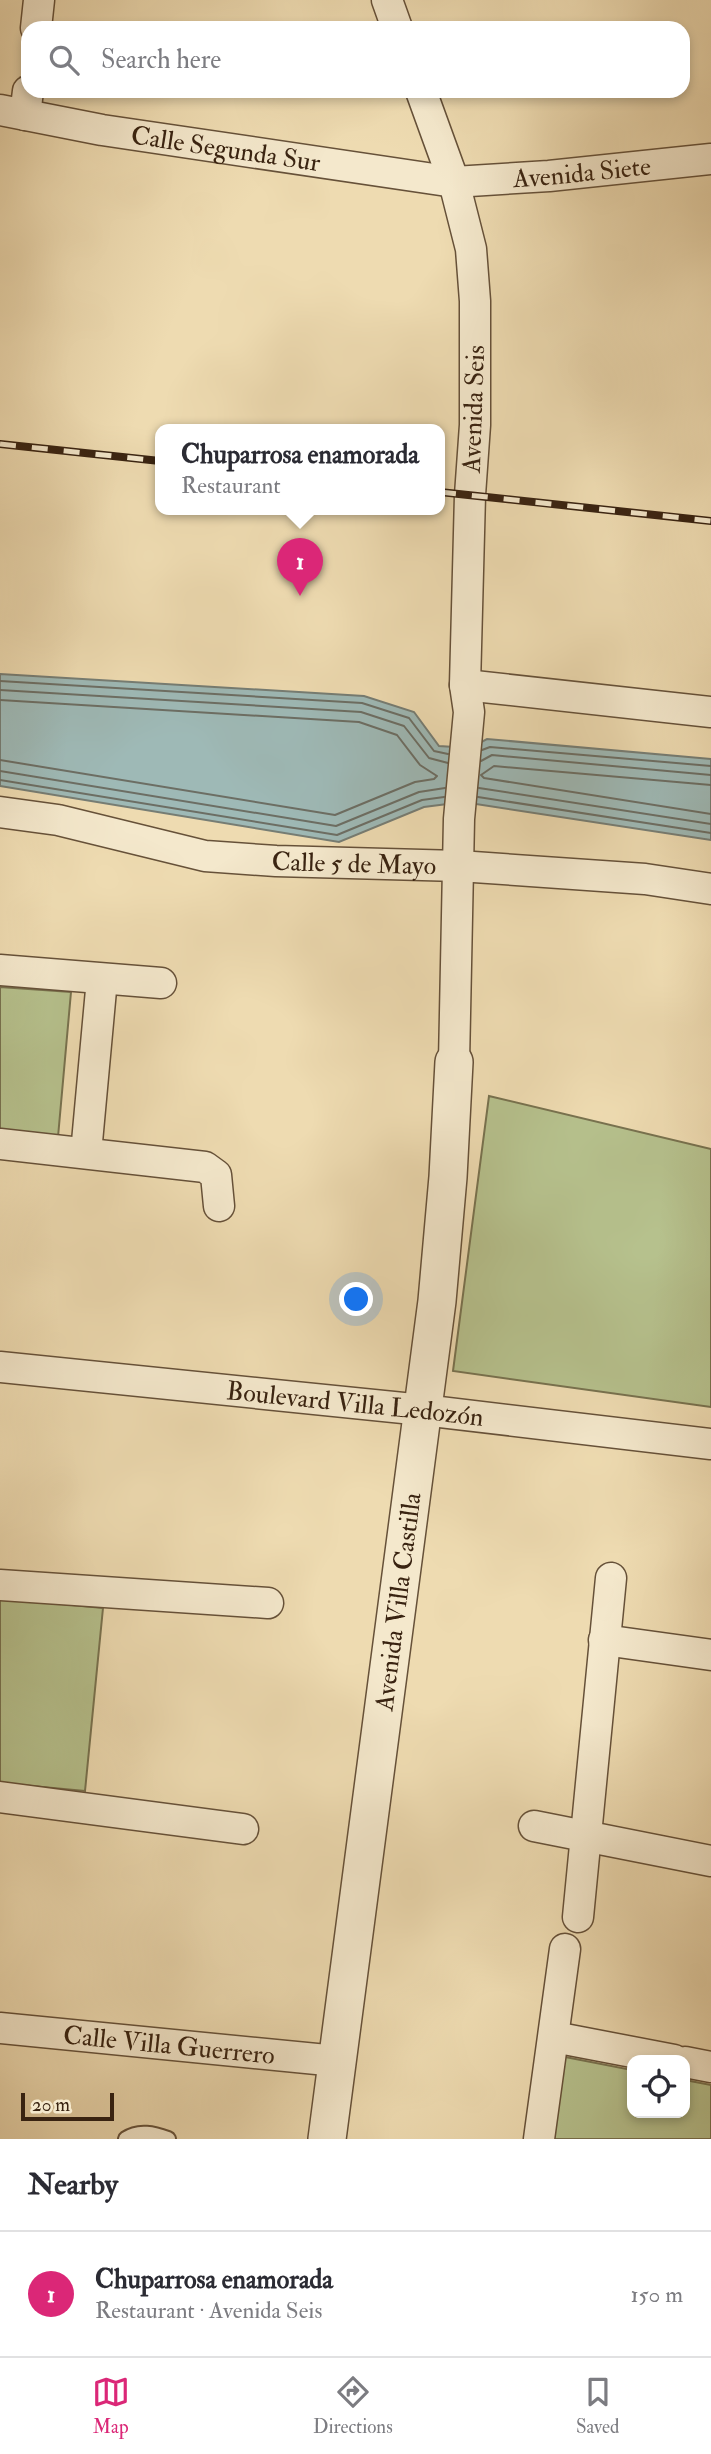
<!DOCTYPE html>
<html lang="en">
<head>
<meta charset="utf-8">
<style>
	body { margin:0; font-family:"IM FELL Double Pica",serif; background:#f2f2f3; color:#2b2b33 }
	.controls { position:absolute; right:21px; bottom:21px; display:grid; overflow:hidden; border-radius:14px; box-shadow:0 4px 10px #0003 }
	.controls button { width:63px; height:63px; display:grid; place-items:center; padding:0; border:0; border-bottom:2px solid #e1e1e2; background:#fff; color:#2b2b33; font:35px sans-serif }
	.scale { position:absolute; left:21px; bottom:18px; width:93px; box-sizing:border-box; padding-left:7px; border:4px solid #392311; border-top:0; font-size:19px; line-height:24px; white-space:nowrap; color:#392311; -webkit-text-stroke:5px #f4e8cc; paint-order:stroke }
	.you { position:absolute; left:357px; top:1300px; width:24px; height:24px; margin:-18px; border:5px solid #fff; border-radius:50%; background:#1a73e8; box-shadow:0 0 0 10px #1a73e833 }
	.badge { display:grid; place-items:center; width:46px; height:46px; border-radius:50%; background:#db2777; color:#fff; font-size:23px; font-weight:700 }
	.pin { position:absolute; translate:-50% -58px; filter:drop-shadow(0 2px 4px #0008) }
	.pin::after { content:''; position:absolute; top:37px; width:24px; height:21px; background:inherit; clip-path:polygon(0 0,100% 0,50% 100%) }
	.popup { position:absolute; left:155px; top:424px; width:290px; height:91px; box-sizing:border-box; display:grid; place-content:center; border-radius:14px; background:#fff; filter:drop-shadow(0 2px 5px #0005); font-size:23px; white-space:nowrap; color:#7c7c81 }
	.popup b { font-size:26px; color:#2b2b33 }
	.popup::after { content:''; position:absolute; left:50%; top:100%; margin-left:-14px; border:14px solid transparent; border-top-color:#fff }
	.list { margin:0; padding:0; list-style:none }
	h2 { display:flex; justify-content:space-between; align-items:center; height:91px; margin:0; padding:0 28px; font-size:30px }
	h2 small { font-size:23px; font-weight:400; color:#7c7c81 }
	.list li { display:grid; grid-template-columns:46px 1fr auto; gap:21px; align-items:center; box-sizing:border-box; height:126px; padding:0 28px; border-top:2px solid #e1e1e2 }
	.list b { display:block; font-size:26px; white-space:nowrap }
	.list p { margin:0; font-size:23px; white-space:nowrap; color:#7c7c81 }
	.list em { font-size:23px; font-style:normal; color:#7c7c81 }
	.icon { flex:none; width:38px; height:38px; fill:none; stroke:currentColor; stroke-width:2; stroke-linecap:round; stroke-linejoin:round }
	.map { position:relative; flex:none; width:711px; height:2139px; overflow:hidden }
	.search { position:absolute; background:#fff; box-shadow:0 4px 10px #0003; left:21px; right:21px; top:21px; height:77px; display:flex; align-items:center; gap:18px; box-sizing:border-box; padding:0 24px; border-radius:21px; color:#7c7c81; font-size:26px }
	.sheet { height:217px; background:#fff }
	nav { display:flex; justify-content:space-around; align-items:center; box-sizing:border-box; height:98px; border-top:2px solid #e1e1e2; background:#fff; font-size:19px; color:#7c7c81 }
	nav a { display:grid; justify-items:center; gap:4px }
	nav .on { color:#db2777 }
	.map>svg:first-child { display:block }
</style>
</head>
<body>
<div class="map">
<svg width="711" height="2139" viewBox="0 0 711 2139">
	<rect width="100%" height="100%" fill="#eedbb1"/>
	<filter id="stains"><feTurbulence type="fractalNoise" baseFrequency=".00286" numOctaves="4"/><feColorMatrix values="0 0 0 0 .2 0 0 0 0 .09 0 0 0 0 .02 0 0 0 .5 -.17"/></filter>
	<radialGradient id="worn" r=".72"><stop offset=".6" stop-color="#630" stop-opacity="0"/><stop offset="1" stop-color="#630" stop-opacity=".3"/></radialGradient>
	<path fill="#b6c18d" stroke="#78724f" stroke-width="2" d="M0,987L71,992L58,1137L0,1132Z
		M489,1096L711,1149V1407L453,1371Z
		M0,1598L103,1608L85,1791L0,1783Z
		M555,2055L632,2070V2113H685V2080L711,2085V2139H544Z"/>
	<path fill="#9eb9b6" stroke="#767d74" stroke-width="2" d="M0,674L364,696L414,712L439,746L470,748L487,739L711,759V840L463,802L424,807L339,842L0,786Z"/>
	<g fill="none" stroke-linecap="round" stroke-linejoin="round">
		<path stroke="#6c6e64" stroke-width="2" d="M0,681L362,703L409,718L434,751L448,754
			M0,690L361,712L404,726L429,758L448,763
			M0,700L359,722L397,735L420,765L437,776L434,779L415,782L335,815L0,760
			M482,750L490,747L711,766
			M481,761L492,755L711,775
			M0,771L336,826L419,792L445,788
			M0,780L337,835L422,800L444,797
			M711,785L494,766L481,775L484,778L711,814
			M479,788L711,824
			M478,797L711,833"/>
		<g stroke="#665139" stroke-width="18">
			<path id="service" d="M126,2139C139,2130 154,2134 168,2139"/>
		</g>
		<g stroke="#665139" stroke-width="33">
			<g id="minor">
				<path d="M387,0L397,28"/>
				<path d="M36,28L39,0"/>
				<path d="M421,91L454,182L471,249L475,301V425L470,495L465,685L469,712L459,819L454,1062"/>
				<path id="s1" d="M0,110L102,130L454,182L549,176L711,159"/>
				<path d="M25,115L28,91"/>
				<path d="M465,685L711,712"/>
				<path id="s2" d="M0,812L58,820L205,856L276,861L459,866L645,879L711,889"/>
				<path d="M0,970L161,983"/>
				<path d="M0,1144L205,1167L216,1175L219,1206"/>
				<path d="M86,1153L102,979"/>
				<path id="s3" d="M0,1367L423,1410L711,1444"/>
				<path d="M0,1585L268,1603"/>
				<path d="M604,1640L711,1655"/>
				<path d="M0,1797L243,1829"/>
				<path d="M534,1826L711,1861"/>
				<path d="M578,1917L611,1578"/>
				<path id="s4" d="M0,2028L337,2061"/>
				<path d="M554,2037L674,2060"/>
				<path d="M685,2062L711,2067"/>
				<path d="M539,2139L565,1949"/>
			</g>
		</g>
		<g stroke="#665139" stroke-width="40">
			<g id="tertiary">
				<path id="s5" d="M327,2139L437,1301L448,1177L454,1062"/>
			</g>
		</g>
		<use href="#service" stroke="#f4e8cc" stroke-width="14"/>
		<use href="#minor" stroke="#f4e8cc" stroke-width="30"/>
		<use href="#tertiary" stroke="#f4e8cc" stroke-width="37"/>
		<g stroke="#392311" stroke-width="8">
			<path id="rail" d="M0,444L160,461
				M440,492L711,521"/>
		</g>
		<use href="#rail" stroke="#f4e8cc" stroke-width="5" stroke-dasharray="16" stroke-linecap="butt"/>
	</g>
	<g text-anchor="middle" stroke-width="5" stroke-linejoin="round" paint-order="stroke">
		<g font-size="26" fill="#392311" stroke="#f4e8cc">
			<text dy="9" stroke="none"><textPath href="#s1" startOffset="229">Calle Segunda Sur</textPath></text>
			<text dy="9" stroke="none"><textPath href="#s1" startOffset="588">Avenida Siete</textPath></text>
			<text transform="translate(473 409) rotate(-88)" y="9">Avenida Seis</text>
			<text dy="9" stroke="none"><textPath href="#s2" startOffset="359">Calle 5 de Mayo</textPath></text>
			<text dy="9" stroke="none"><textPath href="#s3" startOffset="357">Boulevard Villa Ledozón</textPath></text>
			<text dy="9" stroke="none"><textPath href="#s5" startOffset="542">Avenida Villa Castilla</textPath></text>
			<text dy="9" stroke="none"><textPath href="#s4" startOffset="170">Calle Villa Guerrero</textPath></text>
		</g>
	</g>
	<rect width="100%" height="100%" filter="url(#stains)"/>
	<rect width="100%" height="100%" fill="url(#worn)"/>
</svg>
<div class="controls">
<button><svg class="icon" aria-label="locate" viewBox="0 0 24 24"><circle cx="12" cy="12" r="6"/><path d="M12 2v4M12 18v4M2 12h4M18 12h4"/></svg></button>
</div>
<div class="scale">20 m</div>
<div class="you"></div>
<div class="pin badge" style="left:300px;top:596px">1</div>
<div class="popup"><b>Chuparrosa enamorada</b>Restaurant</div>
<div class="search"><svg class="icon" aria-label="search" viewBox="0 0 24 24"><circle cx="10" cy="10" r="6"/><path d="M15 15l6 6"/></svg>Search here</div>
</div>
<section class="sheet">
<h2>Nearby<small></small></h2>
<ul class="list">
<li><span class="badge">1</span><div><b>Chuparrosa enamorada</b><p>Restaurant · Avenida Seis</p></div><em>150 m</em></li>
</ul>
</section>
<nav>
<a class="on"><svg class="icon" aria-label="map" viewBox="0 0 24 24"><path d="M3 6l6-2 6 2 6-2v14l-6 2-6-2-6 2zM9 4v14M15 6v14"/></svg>Map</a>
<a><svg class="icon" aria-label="directions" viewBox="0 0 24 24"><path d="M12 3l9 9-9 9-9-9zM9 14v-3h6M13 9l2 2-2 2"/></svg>Directions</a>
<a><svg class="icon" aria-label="saved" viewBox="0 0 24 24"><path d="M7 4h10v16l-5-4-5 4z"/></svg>Saved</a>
</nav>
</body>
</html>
